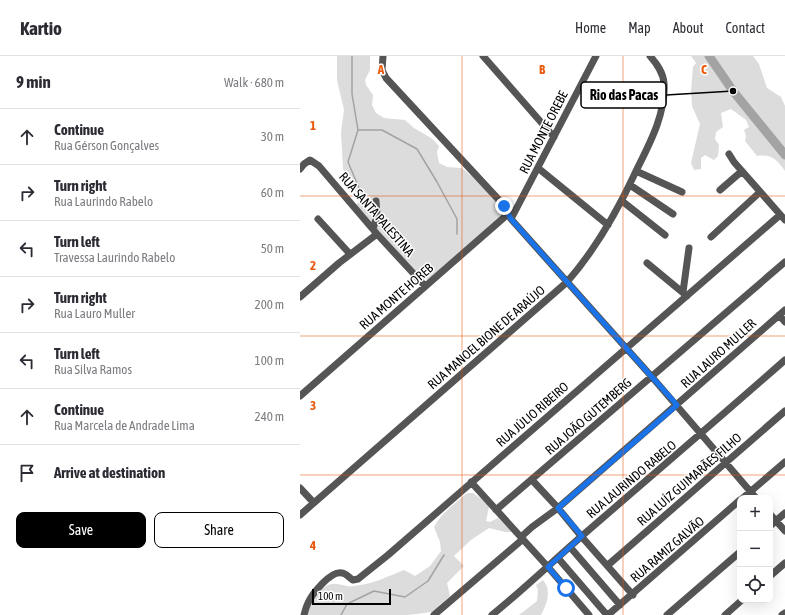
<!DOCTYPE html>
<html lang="en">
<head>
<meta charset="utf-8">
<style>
	body { margin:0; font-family:"Asap Condensed",sans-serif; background:#f2f2f3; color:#2b2b33 }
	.controls { position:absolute; right:12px; bottom:12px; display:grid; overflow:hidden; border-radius:8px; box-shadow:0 4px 16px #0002 }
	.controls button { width:36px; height:36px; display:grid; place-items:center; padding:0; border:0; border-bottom:1px solid #e1e1e2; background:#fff; color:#2b2b33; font:20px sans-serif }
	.scale { position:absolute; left:12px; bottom:10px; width:79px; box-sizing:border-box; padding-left:4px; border:2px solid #000; border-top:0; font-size:11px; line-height:14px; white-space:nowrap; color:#000; -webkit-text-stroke:3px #fff; paint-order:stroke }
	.stop { position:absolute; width:12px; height:12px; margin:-9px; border:3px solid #1a73e8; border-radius:50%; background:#fff }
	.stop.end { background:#1a73e8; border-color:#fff; box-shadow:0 1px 4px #0008 }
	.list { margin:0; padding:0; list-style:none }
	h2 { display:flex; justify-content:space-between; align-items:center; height:52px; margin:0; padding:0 16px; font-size:17px }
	h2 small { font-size:13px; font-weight:400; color:#7c7c81 }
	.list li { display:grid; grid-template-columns:26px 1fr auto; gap:12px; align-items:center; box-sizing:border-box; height:56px; padding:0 16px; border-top:1px solid #e1e1e2 }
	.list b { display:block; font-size:15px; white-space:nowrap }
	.list p { margin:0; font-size:13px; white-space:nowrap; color:#7c7c81 }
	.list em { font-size:13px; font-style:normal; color:#7c7c81 }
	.actions { display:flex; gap:8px; padding:12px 16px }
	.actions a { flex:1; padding:9px 0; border:1px solid #000; border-radius:8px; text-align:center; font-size:14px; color:#000 }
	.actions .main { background:#000; color:#fff }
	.icon { flex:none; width:22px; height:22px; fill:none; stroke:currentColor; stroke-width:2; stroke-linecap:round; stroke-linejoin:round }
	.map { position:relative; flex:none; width:485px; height:559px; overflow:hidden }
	header { display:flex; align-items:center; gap:24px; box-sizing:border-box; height:56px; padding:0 20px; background:#fff; border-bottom:1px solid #e1e1e2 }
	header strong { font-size:19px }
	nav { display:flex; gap:22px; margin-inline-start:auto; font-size:14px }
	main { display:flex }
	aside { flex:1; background:#fff }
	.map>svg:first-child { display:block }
</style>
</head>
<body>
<header>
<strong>Kartio</strong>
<nav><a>Home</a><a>Map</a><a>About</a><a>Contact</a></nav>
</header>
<main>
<aside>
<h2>9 min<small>Walk · 680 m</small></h2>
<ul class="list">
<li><svg class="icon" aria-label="ahead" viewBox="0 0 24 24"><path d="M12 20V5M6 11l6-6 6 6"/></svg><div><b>Continue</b><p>Rua Gérson Gonçalves</p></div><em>30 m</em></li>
<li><svg class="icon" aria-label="right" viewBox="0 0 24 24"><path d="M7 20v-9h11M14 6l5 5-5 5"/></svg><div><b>Turn right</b><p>Rua Laurindo Rabelo</p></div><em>60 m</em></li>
<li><svg class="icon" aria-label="left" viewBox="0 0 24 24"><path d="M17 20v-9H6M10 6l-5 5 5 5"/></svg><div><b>Turn left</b><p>Travessa Laurindo Rabelo</p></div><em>50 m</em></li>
<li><svg class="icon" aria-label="right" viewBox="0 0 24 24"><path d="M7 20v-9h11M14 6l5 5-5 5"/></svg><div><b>Turn right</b><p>Rua Lauro Muller</p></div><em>200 m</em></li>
<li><svg class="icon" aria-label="left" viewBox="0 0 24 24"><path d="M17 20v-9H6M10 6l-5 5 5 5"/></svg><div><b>Turn left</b><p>Rua Silva Ramos</p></div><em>100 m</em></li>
<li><svg class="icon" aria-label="ahead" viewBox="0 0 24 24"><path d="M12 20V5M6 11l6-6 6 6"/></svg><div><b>Continue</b><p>Rua Marcela de Andrade Lima</p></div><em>240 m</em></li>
<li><svg class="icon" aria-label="arrive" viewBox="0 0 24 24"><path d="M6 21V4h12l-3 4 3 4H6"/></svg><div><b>Arrive at destination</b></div></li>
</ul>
<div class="actions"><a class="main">Save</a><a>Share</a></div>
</aside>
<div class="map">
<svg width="485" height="559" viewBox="0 0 485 559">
	<rect width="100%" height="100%" fill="#fff"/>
	<path fill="#dcdcdc" d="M37,0H70V14L65,24L66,29L73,39L72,49L76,57L84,62L105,64L114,72L131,82L139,90L137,96L139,107L147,111L162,112L176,124L200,149L204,156L129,224L123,223L55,149L59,146L54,131L43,113L41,76L44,54L37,24Z
		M391,0H453L459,8L467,32L481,41L485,50V115C477,104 472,98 457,100L445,85L446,80L444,74L449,71L446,64L431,53L421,57L423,71L416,76L415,83L419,89L418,100L414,104L405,99L401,102V113L394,114L391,107L400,68L392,50L391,35L393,11L396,7Z
		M167,437H173L187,447L189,451L186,465L190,466L198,462L212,476H205L189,472L171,484L154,500L164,510L147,527L150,540L132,556L108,559H7C8,549 21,528 33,528C40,527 47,532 54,530C72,528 87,521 104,514L115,520L130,510L141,495L140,486L134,471C141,457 156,447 167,437Z
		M243,524C252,534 247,548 241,559H219L237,545L238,534L236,529Z"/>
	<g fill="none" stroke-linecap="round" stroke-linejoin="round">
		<path stroke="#a3a3a3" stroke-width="1.5" d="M52,0V38L58,74L48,106L67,151
			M58,74H82L117,93L137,126L157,163V178
			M41,559L47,548L74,535L105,541L128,525L144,499"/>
		<path stroke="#a3a3a3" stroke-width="9" d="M409,0L433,35L485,99"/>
		<path stroke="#555" stroke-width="7" d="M83,0L82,14L86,22L199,144L211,163L352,321L456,442
			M183,0L254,81
			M429,98L434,106L485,164
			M238,112L308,169
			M0,113L4,108L10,104L19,110L77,178L125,230
			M336,115L382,136
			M330,129L373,158
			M420,134L442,115
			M322,145L365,179
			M18,163L50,198
			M211,163L296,0
			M73,173L77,160L76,145
			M411,181L460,136
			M347,207L387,240
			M383,236L389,192
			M0,241L39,207L77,178
			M479,259L485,266
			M0,340L208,158
			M232,424L258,452L281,480L333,539
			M171,426L248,511L289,559
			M0,432L14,447
			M443,442L485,406
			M196,454L485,206
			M470,458L485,475
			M0,459L267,226C297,192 318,154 337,113C350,87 366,57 364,27C363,16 357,8 350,0
			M470,470L485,457
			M221,481L232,471L258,452L485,254
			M270,491L320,549
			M258,502L307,559
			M308,509L485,355
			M470,520L485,507
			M4,559C5,555 6,551 8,547C12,538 31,514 42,517C46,517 49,522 53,524L58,523L88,499L480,159
			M134,559L223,483
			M192,559C223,534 252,506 283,479C350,421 418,363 485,304
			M308,559L440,444
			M367,559L440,496
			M425,559L442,544
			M482,559L485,557"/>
	</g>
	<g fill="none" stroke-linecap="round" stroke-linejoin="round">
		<path stroke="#1a73e8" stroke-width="5" d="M204,150L211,163L377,349L258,452L282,480L248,511L266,532"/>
	</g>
	<path fill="none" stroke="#e8590c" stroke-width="1" stroke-opacity="0.55" d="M162,0V559M323,0V559M0,140H485M0,280H485M0,419H485"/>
	<g text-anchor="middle" stroke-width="3" stroke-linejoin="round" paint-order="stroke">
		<g font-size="13" fill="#000" stroke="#fff">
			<text transform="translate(243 76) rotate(-63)" y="5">RUA MONTE OREBE</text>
			<text transform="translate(77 158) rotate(49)" y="5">RUA SANTA PALESTINA</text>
			<text transform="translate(96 240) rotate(-41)" y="5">RUA MONTE HOREB</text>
			<text transform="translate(186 281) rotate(-41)" y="5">RUA MANOEL BIONE DE ARAÚJO</text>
			<text transform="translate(418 297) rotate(-42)" y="5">RUA LAURO MULLER</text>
			<text transform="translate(232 358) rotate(-41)" y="5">RUA JÚLIO RIBEIRO</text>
			<text transform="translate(288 360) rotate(-41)" y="5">RUA JOÃO GUTEMBERG</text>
			<text transform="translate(331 423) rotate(-40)" y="5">RUA LAURINDO RABELO</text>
			<text transform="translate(389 423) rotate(-41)" y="5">RUA LUÍZ GUIMARÃES FILHO</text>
			<text transform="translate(367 493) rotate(-41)" y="5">RUA RAMIZ GALVÃO</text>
		</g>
	</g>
	<g font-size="13" text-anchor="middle" font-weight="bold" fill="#e8590c" stroke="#fff" stroke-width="3" stroke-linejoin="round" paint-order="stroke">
		<text x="81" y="18">A</text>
		<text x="242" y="18">B</text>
		<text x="404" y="18">C</text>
		<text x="13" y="74">1</text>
		<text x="13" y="214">2</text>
		<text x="13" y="354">3</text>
		<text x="13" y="494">4</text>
	</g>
	<path fill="none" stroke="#000" stroke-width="1.5" d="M433 35L366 39"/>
	<circle fill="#000" stroke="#fff" stroke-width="1.5" cx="433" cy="35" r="4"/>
	<rect fill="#fff" stroke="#000" stroke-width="1.5" x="281" y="26" width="85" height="26" rx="4"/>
	<g font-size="14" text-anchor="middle" font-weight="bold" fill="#000">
		<text x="324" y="44">Rio das Pacas</text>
	</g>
</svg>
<div class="controls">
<button>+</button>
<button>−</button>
<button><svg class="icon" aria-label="locate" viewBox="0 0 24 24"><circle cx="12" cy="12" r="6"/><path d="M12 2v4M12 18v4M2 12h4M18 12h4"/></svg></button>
</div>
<div class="scale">100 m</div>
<div class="stop" style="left:266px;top:532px"></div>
<div class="stop end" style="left:204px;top:150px"></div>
</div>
</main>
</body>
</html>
